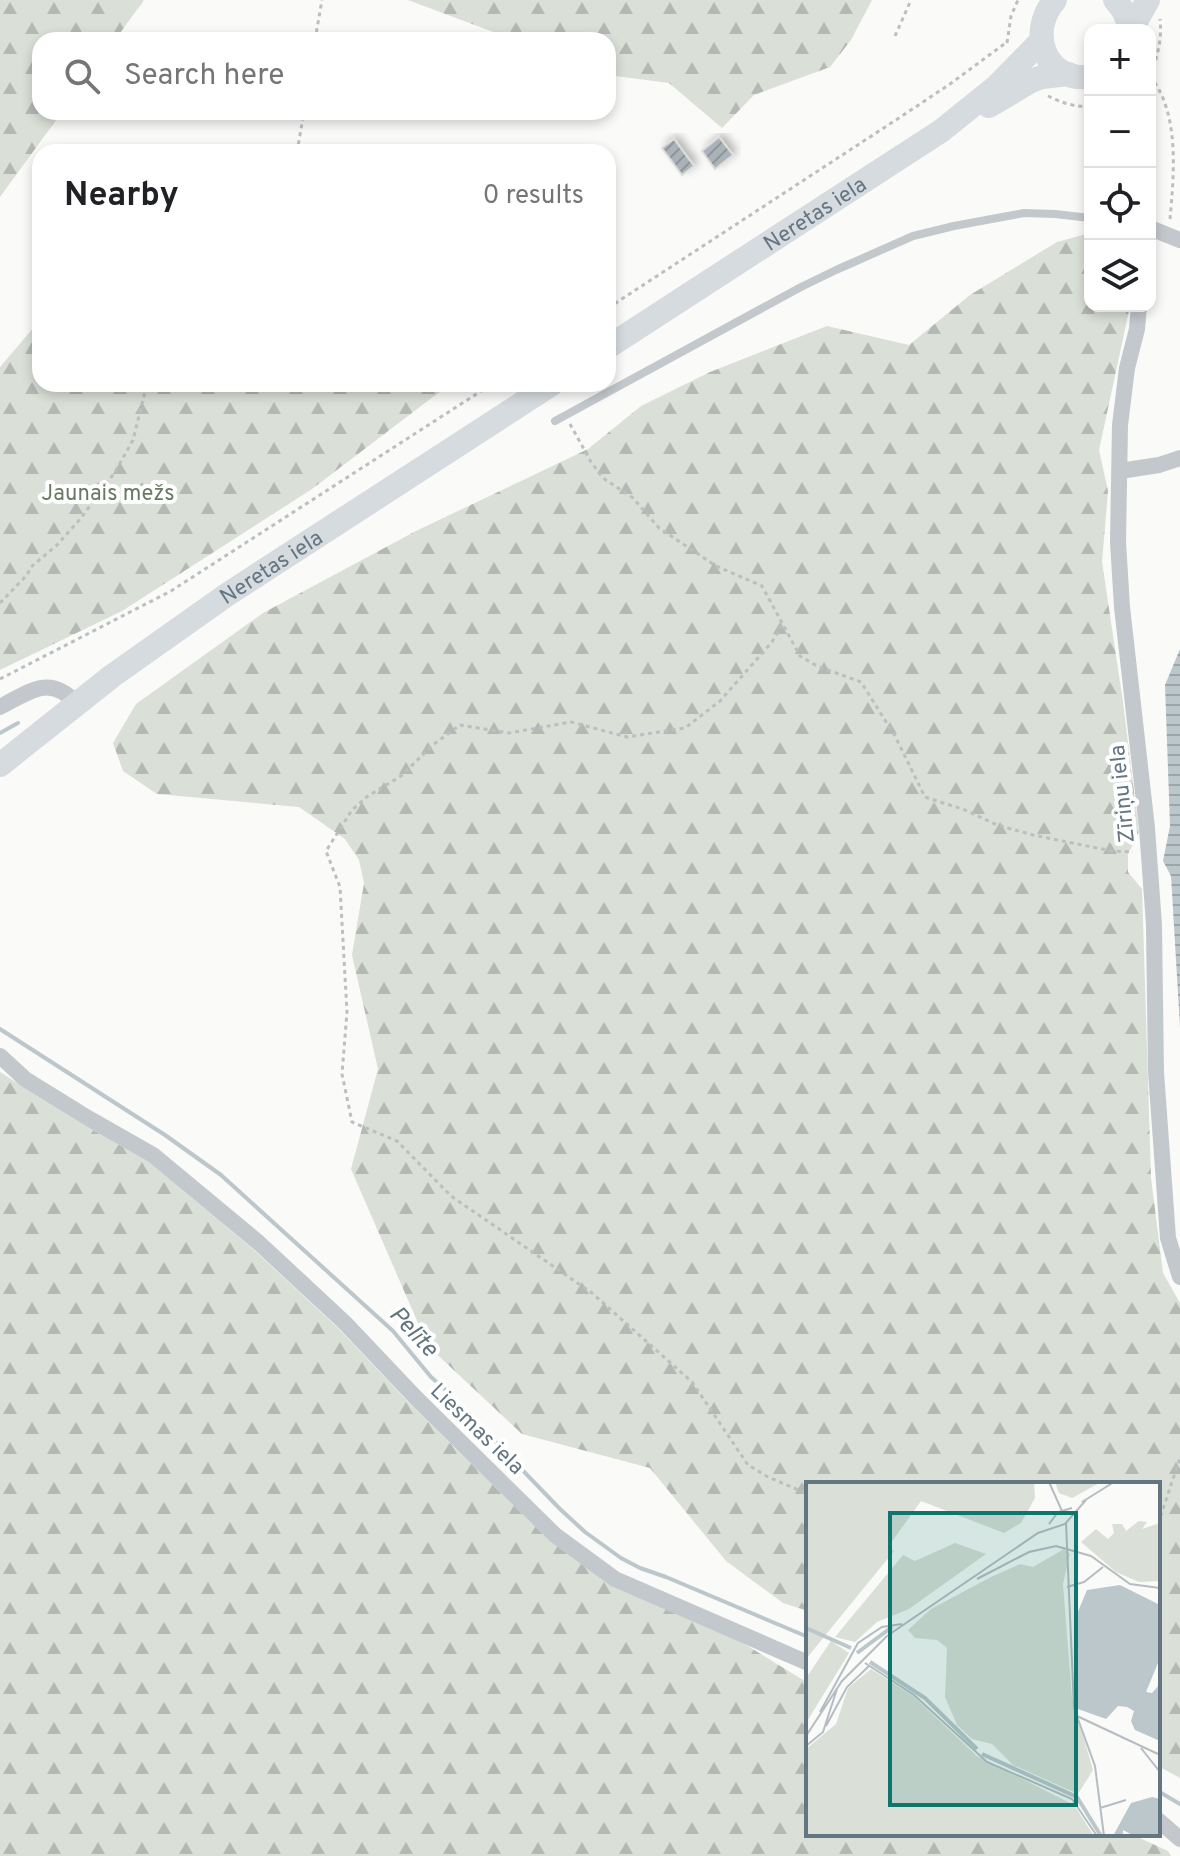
<!DOCTYPE html>
<html lang="en">
<head>
<meta charset="utf-8">
<style>
	body { margin:0; font-family:Overpass,sans-serif; background:#f2f2f2; color:#202124 }
	.controls { position:absolute; right:24px; top:24px; display:grid; overflow:hidden; border-radius:16px; box-shadow:0 4px 12px #0003 }
	.controls button { width:72px; height:72px; display:grid; place-items:center; padding:0; border:0; border-bottom:2px solid #e0e0e0; background:#fff; color:#202124; font:40px sans-serif }
	.list { margin:0; padding:0; list-style:none }
	h2 { display:flex; justify-content:space-between; align-items:center; height:104px; margin:0; padding:0 32px; font-size:34px }
	h2 small { font-size:26px; font-weight:400; color:#757577 }
	.icon { flex:none; width:44px; height:44px; fill:none; stroke:currentColor; stroke-width:2; stroke-linecap:round; stroke-linejoin:round }
	.map { position:relative; flex:none; width:1180px; height:1856px; overflow:hidden }
	.search { position:absolute; background:#fff; box-shadow:0 4px 12px #0003; left:32px; top:32px; width:584px; height:88px; display:flex; align-items:center; gap:20px; box-sizing:border-box; padding:0 28px; border-radius:24px; color:#757577; font-size:30px }
	.panel { position:absolute; background:#fff; box-shadow:0 4px 12px #0003; left:32px; top:144px; width:584px; height:248px; border-radius:24px }
	.map>svg:first-child { display:block }
</style>
</head>
<body>
<div class="map">
<svg width="1180" height="1856" viewBox="0 0 1180 1856">
	<defs>
		<pattern id="forest-firs" width="22" height="20" patternUnits="userSpaceOnUse" patternTransform="scale(2)"><rect width="22" height="20" fill="#dadfd7"/><path d="M5 1l3.5 6h-7zM16 11l3.5 6h-7z" fill="#b4b9b4"/></pattern>
		<pattern id="water-rules" width="6" height="5" patternUnits="userSpaceOnUse" patternTransform="scale(2)"><rect width="6" height="5" fill="#bbc7cb"/><path d="M0 2.5h6" fill="none" stroke="#9ca6aa"/></pattern>
		<pattern id="building-hatch" width="6" height="6" patternUnits="userSpaceOnUse" patternTransform="scale(2)"><rect width="6" height="6" fill="#aab3b9"/><path d="M-1 1l2-2M0 6l6-6M5 7l2-2" fill="none" stroke="#8e969c"/></pattern>
		<filter id="shadow"><feDropShadow dx="4" dy="-4" stdDeviation="4" flood-color="#0004"/></filter>
	</defs>
	<rect width="100%" height="100%" fill="#fafaf8"/>
	<path fill="url(#forest-firs)" d="M0,0H144L115,40H40V112H62L0,197Z
		M408,0H872L851,40L830,67L754,95L722,128L669,83L608,75V40H515Z
		M1090,233V306H1130L1099,450L1108,491L1102,562L1123,702L1139,832L1128,854V872L1142,889L1151,1178L1163,1273L1180,1303V1778L1158,1766V1484H808V1611L783,1603L726,1561L650,1468L522,1434L428,1346L351,1169L378,1069L352,955L364,883L359,860L345,839L299,807L157,794L123,771L113,743L136,704L263,613L416,531L588,449L641,406L710,372L827,326L909,345L970,295L1057,242Z
		M40,320V384H450L312,489L122,611L0,670V367Z
		M0,1072L84,1125L148,1161L253,1249L339,1329L411,1405L550,1541L611,1585L743,1643L808,1683V1834H1131L1168,1851L1171,1856H0Z"/>
	<path fill="url(#water-rules)" d="M1180,649V1027L1171,876L1163,861L1170,826L1165,685Z"/>
	<g fill="none" stroke-linecap="round" stroke-linejoin="round">
		<path stroke="#bbc7cb" stroke-width="4" d="M0,733L18,723
			M0,1029L165,1135L221,1175L393,1331L431,1377L448,1392L465,1414L480,1426L560,1509L585,1532L621,1558L640,1568L666,1577L808,1637
			M1158,1791L1180,1804"/>
	</g>
	<path fill="url(#building-hatch)" stroke="#dcdcda" stroke-width="2" filter="url(#shadow)" d="M719,137L733,155L715,169L702,151Z
		M674,139L694,166L682,175L662,148Z"/>
	<g fill="none" stroke-linecap="round" stroke-linejoin="round">
		<path stroke="#bbbfc2" stroke-width="3" stroke-dasharray="4 4" stroke-linecap="butt" d="M895,36L911,0
			M315,40L322,0
			M1007,43L1011,16L1018,0
			M1150,75C1158,56 1162,39 1160,19
			M1150,76C1180,113 1174,174 1170,219
			M1048,96C1060,102 1076,108 1090,106
			M297,152L304,112
			M608,308L902,116L950,84L1007,42
			M570,424L591,462L603,478L633,498L659,528L716,566L762,586L800,656L817,666L861,682L895,736L925,797L965,810L997,825L1033,835L1112,851L1133,852
			M0,603L27,575L31,567L57,545L81,518L115,472L133,440L147,384
			M782,625L772,642L720,701L685,728L627,737L571,722L509,733L460,725L434,744L401,776L368,796L352,810L326,851L340,887L347,1012L342,1074L352,1122L397,1141L451,1196L592,1293L692,1382L748,1465L768,1477L808,1494
			M0,679L171,591L492,384
			M1158,1524L1180,1458"/>
		<path stroke="#c3c8cc" stroke-width="8" d="M555,421L801,287L836,270L913,236L954,226L1024,213L1055,214L1090,218"/>
		<path stroke="#c3c8cc" stroke-width="16" d="M1150,228L1180,240
			M1139,306L1137,329L1127,368L1120,425L1118,542L1122,607L1147,828L1154,925L1156,1072L1168,1238L1180,1277
			M1120,471L1159,465L1180,458
			M0,707C29,692 49,674 76,703
			M0,1056L25,1079L88,1118L153,1155L259,1243L345,1323L417,1399L555,1535L615,1579L808,1663
			M1158,1820L1180,1839"/>
		<g stroke="#d6dbdf" stroke-width="24">
			<path d="M1055,0C1027,32 1045,82 1090,77"/>
			<path d="M1115,0C1123,9 1128,17 1129,30"/>
			<path d="M1131,30L1148,0"/>
			<path d="M989,106L1031,81L1042,77L1069,74"/>
			<path id="s1" d="M608,347L941,131L997,86L1041,41"/>
			<path id="s2" d="M0,765L112,676L228,594L552,384"/>
		</g>
	</g>
	<g text-anchor="middle" stroke-width="8" stroke-linejoin="round" paint-order="stroke">
		<g font-size="22" fill="#657683" stroke="#fff">
			<text dy="8" stroke="none"><textPath href="#s1" startOffset="246">Neretas iela</textPath></text>
			<text dy="8" stroke="none"><textPath href="#s2" startOffset="336">Neretas iela</textPath></text>
			<text transform="translate(1121 794) rotate(-96)" y="8">Zīriņu iela</text>
			<text transform="translate(478 1428) rotate(44)" y="8">Liesmas iela</text>
		</g>
		<g font-size="22" fill="#687a64" stroke="#fff">
			<text x="108" y="500">Jaunais mežs</text>
		</g>
		<g font-size="24" font-style="italic" fill="#60757c" stroke="#fff">
			<text transform="translate(414 1331) rotate(47)" y="8">Pelīte</text>
		</g>
	</g>
	<g transform="translate(806 1482)">
		<rect width="354" height="354" fill="#fafaf8"/>
		<path d="M0,0H228L229,16L215,41L198,51L115,19L82,65L88,69L0,177ZM249,0H295L266,16L253,11ZM333,39L341,40L336,47L354,41V99L333,100L310,90L275,60L290,47L302,57L308,51L306,42H316L320,49ZM149,61L180,72L103,127L71,140L49,160L29,155L97,73L109,79ZM258,67L264,72L257,102L266,216L287,288L272,312L207,283L186,262L166,257L151,243L139,215L141,166L131,158L109,156L102,148L125,127L185,95L214,82L227,85ZM25,159L43,171L0,241V196ZM65,187L107,214L171,274L268,323L288,354H0V267L30,242L42,206Z" fill="#dadfd7"/>
		<path d="M314,103L354,123V176L340,210L346,211L354,202V259L329,248L325,239L328,229L321,225L312,224L300,237L272,227L268,139L281,108ZM346,315L354,317V354H328L317,348V354H307L325,321Z" fill="#bbc7cb"/>
		<path fill="none" stroke="#bbc7cb" stroke-width="4" d="M0,146L45,166M51,171L86,145M64,180L119,216L171,267M176,272L271,315L295,354"/>
		<path fill="none" stroke="#b5bdc2" stroke-width="2" d="M243,0L256,29M276,20L308,0M260,41L268,226L289,284L298,354M243,42L252,30L266,26M171,97L223,70L250,64L285,74L324,102L354,106M261,105L278,100L297,85M59,181L108,213L181,280L266,317L291,354M14,230L52,161L76,145L96,142M271,234L352,272M20,244L41,205L63,184M0,254L36,199L81,154L232,51L259,42L280,18M0,264L17,250L31,207M335,266L354,290M294,326L320,318"/>
		<path fill="#0f766e" fill-opacity="0.15" stroke="#0f766e" stroke-width="4" d="M84,31H270V323H84Z"/>
		<rect width="354" height="354" fill="none" stroke="#657683" stroke-width="4"/>
	</g>
</svg>
<div class="controls">
<button>+</button>
<button>−</button>
<button><svg class="icon" aria-label="locate" viewBox="0 0 24 24"><circle cx="12" cy="12" r="6"/><path d="M12 2v4M12 18v4M2 12h4M18 12h4"/></svg></button>
<button><svg class="icon" aria-label="layers" viewBox="0 0 24 24"><path d="M12 4l9 5-9 5-9-5zM3 14l9 5 9-5"/></svg></button>
</div>
<div class="search"><svg class="icon" aria-label="search" viewBox="0 0 24 24"><circle cx="10" cy="10" r="6"/><path d="M15 15l6 6"/></svg>Search here</div>
<section class="panel">
<h2>Nearby<small>0 results</small></h2>
<ul class="list">
</ul>
</section>
</div>
</body>
</html>
